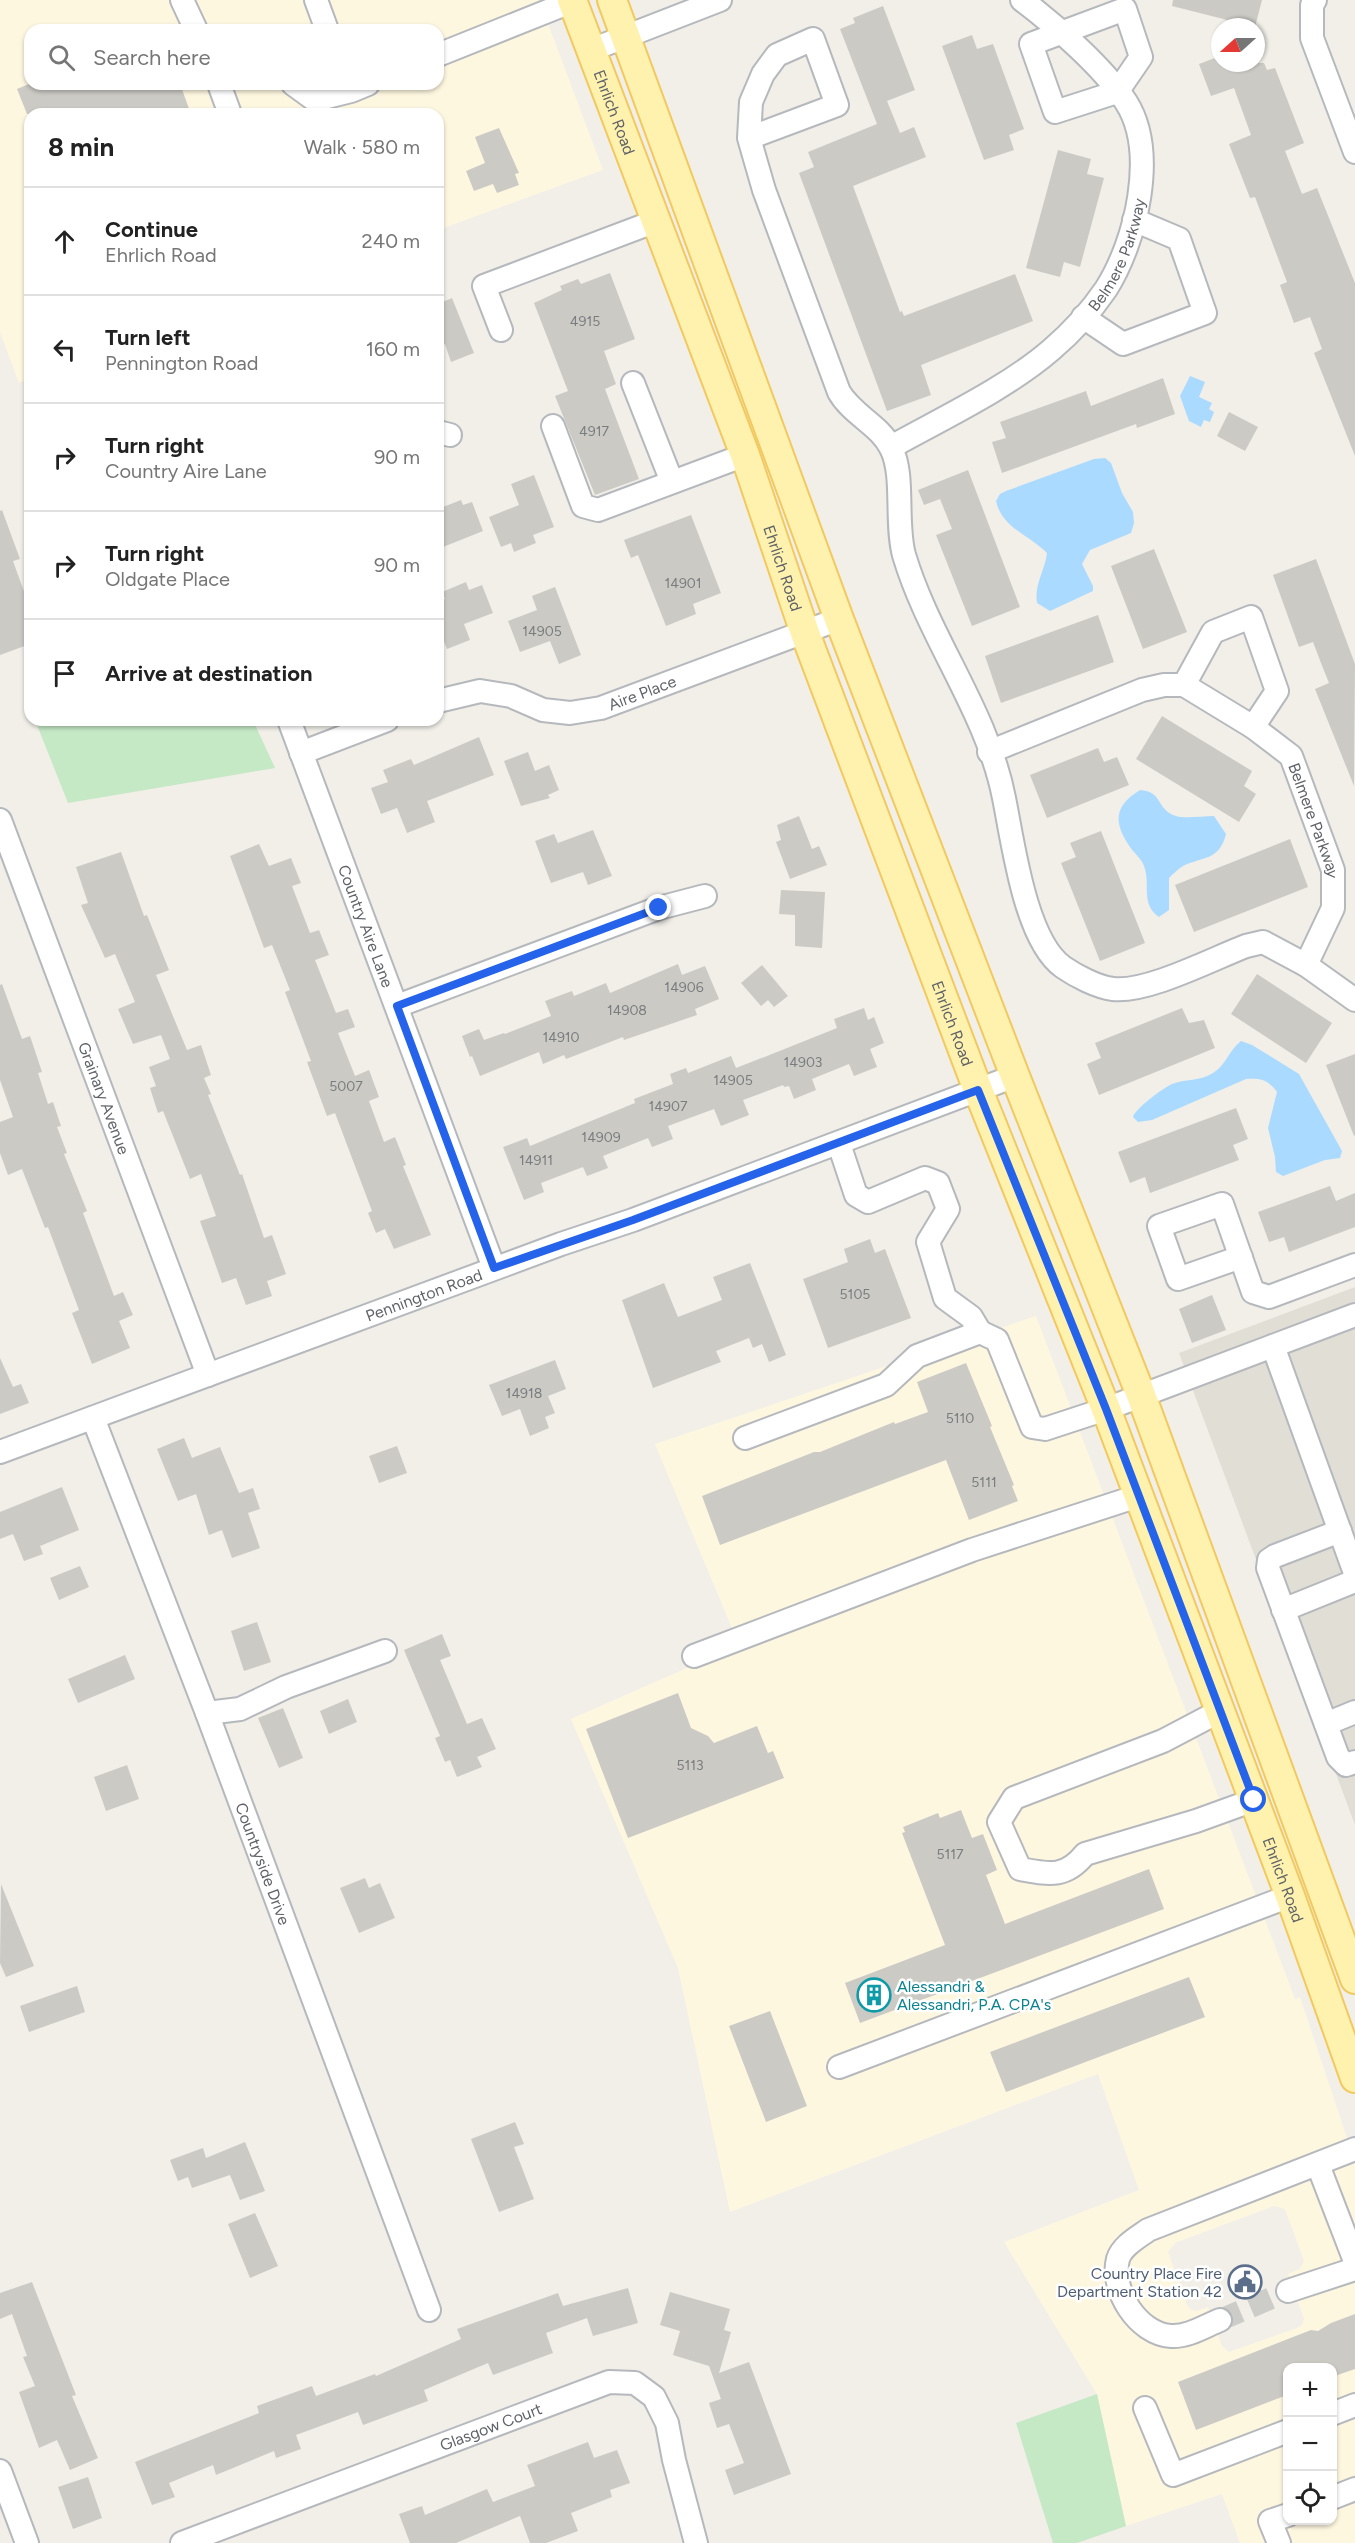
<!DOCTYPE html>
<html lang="en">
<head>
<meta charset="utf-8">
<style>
	body { margin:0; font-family:Figtree,sans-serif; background:#f6f6f6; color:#222 }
	.controls { position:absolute; right:18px; bottom:18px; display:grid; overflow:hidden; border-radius:12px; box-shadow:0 2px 4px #0004 }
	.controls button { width:54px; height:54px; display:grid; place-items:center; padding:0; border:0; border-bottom:2px solid #e0e0e0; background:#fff; color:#222; font:30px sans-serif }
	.compass { position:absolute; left:1211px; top:18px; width:54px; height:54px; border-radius:50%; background:#fff; box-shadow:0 2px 4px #0004; rotate:249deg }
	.stop { position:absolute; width:18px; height:18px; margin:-14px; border:4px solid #2563eb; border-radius:50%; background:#fff }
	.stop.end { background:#2563eb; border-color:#fff; box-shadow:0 2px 6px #0008 }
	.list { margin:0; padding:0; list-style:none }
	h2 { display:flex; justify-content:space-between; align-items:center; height:78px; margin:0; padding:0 24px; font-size:26px }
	h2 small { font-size:20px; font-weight:400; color:#767676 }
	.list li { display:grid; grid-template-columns:39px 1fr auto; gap:18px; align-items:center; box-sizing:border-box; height:108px; padding:0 24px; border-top:2px solid #e0e0e0 }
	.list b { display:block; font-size:22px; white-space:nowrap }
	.list p { margin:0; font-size:20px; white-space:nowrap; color:#767676 }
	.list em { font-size:20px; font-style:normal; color:#767676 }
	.icon { flex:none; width:33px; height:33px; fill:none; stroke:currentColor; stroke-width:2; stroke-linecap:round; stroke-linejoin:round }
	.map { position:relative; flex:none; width:1355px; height:2543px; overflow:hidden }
	.search { position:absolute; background:#fff; box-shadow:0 2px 4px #0004; left:24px; top:24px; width:420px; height:66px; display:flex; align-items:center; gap:15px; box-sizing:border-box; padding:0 21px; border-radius:18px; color:#767676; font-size:22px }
	.panel { position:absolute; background:#fff; box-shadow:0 2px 4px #0004; left:24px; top:108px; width:420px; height:618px; border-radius:18px }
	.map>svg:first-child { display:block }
</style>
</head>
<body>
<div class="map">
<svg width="1355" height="2543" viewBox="0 0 1355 2543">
	<rect width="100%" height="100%" fill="#f1efe8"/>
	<path fill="#fef7e0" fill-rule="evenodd" d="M0,0H539L603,170L438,230V114H30V379L19,383L0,332ZM30,30H438V84H30Z
		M1036,1316L1295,1999L1300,1997L1355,2162V2543H1240L1222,2494L1126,2526L1097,2394L1004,2242L1139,2190L1098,2074L730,2212L678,1968L571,1719L739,1645L655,1444ZM1274,2206L1285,2209L1304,2261L1300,2269L1288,2274L1304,2319L1302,2325L1297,2328L1229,2352L1222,2346L1208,2307L1197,2311L1191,2310L1187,2305L1168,2252L1175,2243ZM1288,2368H1332V2520H1288Z"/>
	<path fill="#e1ded6" d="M1355,1287V1825L1179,1353Z"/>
	<path fill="#c5e8c5" d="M35,720H253L275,768L68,803Z
		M1097,2394L1126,2526L1077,2543H1053L1016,2423Z"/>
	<path fill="#aadaff" d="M1190,376L1205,382L1199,397L1212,403L1209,409L1214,412L1210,422L1204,420L1201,427L1189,421L1180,396Z
		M1105,458L1111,463L1122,493L1133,512L1134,523L1131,533L1090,550L1082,564L1093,586V591L1050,611L1037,603C1034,584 1045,571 1047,553C1029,535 1002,528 996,501L1000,494L1006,491L1094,459Z
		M1140,790C1163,791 1156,810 1176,816C1186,819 1202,816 1214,816L1226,834C1219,861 1204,856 1183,866C1178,869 1173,874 1169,878V910L1159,917C1140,904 1151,884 1144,866C1142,859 1134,853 1130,847C1113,822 1114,806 1140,790Z
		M1241,1041L1252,1045L1299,1074L1342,1151L1340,1158L1325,1160L1283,1176L1276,1172L1275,1157L1268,1128L1277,1092C1268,1080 1261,1078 1246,1079L1152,1120L1138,1122L1133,1117C1135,1109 1163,1088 1172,1084C1184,1079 1201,1081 1213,1073C1226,1065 1229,1050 1241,1041Z"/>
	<path fill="#cccac5" d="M1173,0H1262L1255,27L1172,6Z
		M883,6L915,90L887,101L900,133L914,127L926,157L853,186L900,312L902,311L904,316L1015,274L1033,321L921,365L931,395L887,411L799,173L814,167L808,152L877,124L840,29L855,23L853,18Z
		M972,35L977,49L993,44L1024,129L1009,135L1014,150L984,160L942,46Z
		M1220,56V63H1264L1267,70L1275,68L1304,143L1285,151L1302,194L1317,188L1355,283V456L1314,353L1322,349L1310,317L1294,323L1280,285L1287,282L1255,197L1250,198L1229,144L1251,135L1234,88L1211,96L1199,64Z
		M29,84H180L191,114H27L17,89Z
		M499,128L519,173L515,174L519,185L497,193L493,184L474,191L466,171L485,163L475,137Z
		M1058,150L1091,159L1087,174L1104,178L1080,267L1064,262L1060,277L1026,268Z
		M610,273L635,339L604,351L616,384L605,389L639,479L595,495L555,396L568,391L534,303L562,290L560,286L578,279L581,284Z
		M452,298L474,353L451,362L445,344L438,347V304Z
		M1163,378L1175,414L1137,428L1136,424L1002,473L992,442L1006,438L1000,422L1086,391L1091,406Z
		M1229,412L1258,427L1245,451L1217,436Z
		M968,470L1020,607L972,626L936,535L952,529L940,499L924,505L918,490Z
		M534,475L554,527L533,535L536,543L514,552L511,543L501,547L489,517L519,505L511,484Z
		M461,500L463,505L472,502L483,531L438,549V509Z
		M2,510L20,559L13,561L30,608V644L0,655V511Z
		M691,515L721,593L693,604L696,614L666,626L638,555L631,558L624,540Z
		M1154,549L1187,632L1143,649L1111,566Z
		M1316,559L1355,664L1354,786L1315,689L1329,683L1321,663L1313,642L1299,647L1273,575Z
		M466,582L469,590L482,585L493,613L464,624L470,640L447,649L438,626V601L445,599L442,592Z
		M555,587L581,655L559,664L550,641L520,652L508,621L537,610L532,596Z
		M1098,615L1114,662L1001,703L985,656Z
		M1162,716L1252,771L1244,786L1256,794L1239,822L1136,759Z
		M479,737L494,775L427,801L435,822L407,833L397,808L381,814L371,788L388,782L383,770L411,759L414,765Z
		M1098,748L1104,762L1117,757L1129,785L1047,818L1030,775Z
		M528,752L535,771L549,765L559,790L548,795L550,798L521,806L504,761Z
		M799,816L812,849L819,846L827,865L790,879L776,842L781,840L777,825Z
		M593,830L612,876L588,885L583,872L551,883L535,841L554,834L558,843Z
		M1101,831L1145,943L1100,961L1061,863L1076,857L1070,843Z
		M1290,839L1308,887L1194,932L1175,885Z
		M259,844L269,866L291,858L301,883L292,886L310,933L319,930L329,955L315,960L336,1013L348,1009L355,1027L338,1033L355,1076L369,1070L379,1097L369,1101L384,1142L395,1137L406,1165L403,1166L431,1235L394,1249L385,1229L376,1233L368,1213L372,1211L335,1113L327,1116L307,1062L311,1061L285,992L290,990L272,945L264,948L230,856Z
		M121,852L144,916L147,915L169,970L156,975L187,1050L201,1045L211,1075L204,1078L211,1094L208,1095L240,1175L242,1174L264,1238L272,1235L286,1274L267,1281L272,1296L246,1305L236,1278L222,1283L200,1221L216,1216L201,1174L190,1179L163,1111L158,1113L150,1088L156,1086L149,1067L170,1059L161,1035L133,1044L118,1009L135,1002L115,954L105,958L81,905L88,903L76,867Z
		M781,890L825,892L822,948L795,946V915L779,914Z
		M678,964L682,975L705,966L719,999L695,1009L697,1015L624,1040L623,1037L566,1059L564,1055L543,1064L539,1052L480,1076L472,1056L470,1057L462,1036L479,1029L484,1040L504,1033L505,1034L551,1016L545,1001L572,991L574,996L606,983L610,993Z
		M762,965L788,996L774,1007L768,1000L761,1006L741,983Z
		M1257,974L1332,1023L1306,1063L1231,1014Z
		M2,984L22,1039L30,1036L42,1072L38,1073L48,1104L53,1102L61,1126L57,1127L67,1153L64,1154L87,1211L83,1213L114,1296L123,1292L133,1315L119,1321L130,1348L92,1364L72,1313L79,1310L48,1227L45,1228L22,1169L8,1175L0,1153V1122L13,1117L0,1080V985Z
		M864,1008L868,1020L874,1017L884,1043L870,1049L877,1067L854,1076L849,1064L812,1079L816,1090L794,1099L789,1086L784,1087L783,1085L743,1100L749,1115L721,1126L714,1109L668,1126L673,1139L652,1147L648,1138L603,1156L608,1168L587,1176L583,1167L541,1183L544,1192L524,1200L503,1147L527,1138L530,1146L635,1103L634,1099L673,1084L670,1074L686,1068L688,1073L731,1056L736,1068L772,1054L837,1028L834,1019Z
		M1182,1008L1189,1023L1204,1020L1215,1048L1099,1095L1087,1064L1101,1058L1095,1043Z
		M1355,1054V1135L1354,1136L1326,1065Z
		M1236,1108L1248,1139L1233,1145L1239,1160L1150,1193L1145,1177L1130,1183L1118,1152Z
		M1330,1186L1336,1201L1355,1193V1227L1289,1252L1284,1237L1269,1242L1258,1212Z
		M870,1239L875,1253L885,1249L911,1318L828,1348L803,1279L848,1262L844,1249Z
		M750,1263L786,1355L769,1362L762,1344L753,1348L749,1338L716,1351L721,1362L653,1388L622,1300L664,1283L678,1317L722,1300L713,1277Z
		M1212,1295L1226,1330L1192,1343L1179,1309Z
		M0,1358L13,1387L21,1384L29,1403L0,1414Z
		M555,1360L566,1389L548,1396L555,1413L545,1417L549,1428L530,1436L520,1409L502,1416L489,1385Z
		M966,1363L992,1426L990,1427L1014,1485L1012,1486L1018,1501L969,1520L946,1460L720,1545L702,1496L814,1452H820L894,1422L895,1424L928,1412L917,1382Z
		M184,1438L192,1458L220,1447L239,1493L253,1488L260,1509L248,1513L260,1548L232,1558L222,1530L209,1535L196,1494L178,1501L157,1449Z
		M397,1446L407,1473L379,1483L369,1456Z
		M62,1487L79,1530L40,1546L43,1554L24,1561L13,1534L0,1539V1512Z
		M80,1566L89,1587L59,1600L50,1578Z
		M257,1622L271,1662L244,1671L231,1631Z
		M442,1634L451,1656L440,1660L467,1724L482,1718L496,1749L477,1757L482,1767L457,1777L450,1760L445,1762L435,1738L440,1736L404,1650Z
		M125,1655L135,1679L78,1703L68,1679Z
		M678,1693L691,1728L708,1736L714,1743L757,1726L768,1753L773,1751L784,1778L628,1838L586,1729Z
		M348,1699L357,1722L329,1734L320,1711Z
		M283,1708L303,1758L279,1768L258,1718Z
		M127,1765L139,1799L106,1811L94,1777Z
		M961,1810L972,1838L983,1834L997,1870L986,1875L1005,1924L1149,1869L1164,1909L860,2023L845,1983L945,1945L902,1833L905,1832L903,1827L938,1813L940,1818Z
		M365,1878L369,1888L380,1883L395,1918L359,1933L340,1888Z
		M1,1884L34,1966L6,1977L0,1963Z
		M1189,1977L1205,2017L1006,2092L990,2052Z
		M77,1986L85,2012L29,2032L20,2006Z
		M770,2011L807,2106L766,2122L729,2026Z
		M515,2122L524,2144L514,2147L534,2199L499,2212L471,2139Z
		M245,2142L265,2191L240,2200L230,2175L192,2188L188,2177L178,2181L170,2160L203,2148L206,2158Z
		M255,2213L278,2266L250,2278L228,2224Z
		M32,2282L76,2395L72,2396L98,2458L70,2470L57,2440L39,2448L19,2392L35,2386L23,2357L27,2356L12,2314L0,2319V2293Z
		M628,2288L638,2323L593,2336L587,2318L546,2333L553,2353L493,2375L488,2363L424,2390L428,2401L363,2425L358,2412L326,2424L296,2435L301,2449L276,2458L274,2451L216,2475L213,2465L169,2483L175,2497L152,2505L135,2462L259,2413L257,2406L312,2386L316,2396L375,2374L376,2376L461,2339L457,2329L558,2293L563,2306Z
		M670,2292L730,2309L724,2330L731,2332L719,2373L749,2362L791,2474L734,2495L725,2470L744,2463L729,2424L717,2428L709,2403L721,2399L709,2366L673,2355L680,2331L660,2325Z
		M1355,2314V2369L1332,2377V2367H1287V2395L1196,2430L1178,2382L1311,2330L1318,2331L1331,2323Z
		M588,2442L594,2458L617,2450L630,2483L610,2490L612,2497L571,2513L578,2531L546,2543H530L520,2516L456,2543H410L399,2514L422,2506L425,2515L487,2489L493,2502L535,2486L527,2465Z
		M88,2477L102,2518L73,2529L58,2487Z"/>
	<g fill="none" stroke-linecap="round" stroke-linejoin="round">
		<path stroke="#ccccc8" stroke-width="22" stroke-dasharray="22 11" stroke-linecap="butt" d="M1220,2320L1288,2291"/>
		<g stroke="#b5b8bc" stroke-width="26">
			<g id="minor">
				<path d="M182,0L196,30"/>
				<path d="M316,0L327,30"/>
				<path d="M1315,0L1312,5V38L1355,152"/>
				<path d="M1125,9L1141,57L1117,92L1055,112L1031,44Z"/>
				<path d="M591,50L720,0"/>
				<path d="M438,55L573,1"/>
				<path d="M219,84L230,114"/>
				<path d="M293,84L315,100L351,91L368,84"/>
				<path d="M749,138L837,105L813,39L777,55L763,74L751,102L749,138L764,190L839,392C852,415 880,425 891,448C905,475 895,522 904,555C929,639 987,711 1004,798C1013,842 1025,940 1063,967C1076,976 1097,987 1113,989C1147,993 1212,959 1246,946L1263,942L1306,965L1355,1000"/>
				<path d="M1083,317L1123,344L1205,313L1179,239L1134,220"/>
				<path d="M501,330L484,286L656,221"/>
				<path d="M633,383L672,482"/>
				<path d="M553,426L583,506L598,510L745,455"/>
				<path d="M438,432L450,435"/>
				<path id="s1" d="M891,447C943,418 1007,388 1051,350C1071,333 1091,311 1106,289C1136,242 1158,152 1126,102C1105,69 1054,24 1022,0"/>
				<path d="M1184,685L1213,632L1251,617L1277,691L1253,727"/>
				<path id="s2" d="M438,701L480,691L511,696L543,710L570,713L601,708L839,619"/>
				<path id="s3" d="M289,720L494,1268"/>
				<path id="s4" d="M989,752L1142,690L1164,685H1184L1253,727L1291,756L1333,870V908L1306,965"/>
				<path d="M301,753L387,720"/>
				<path id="s5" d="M0,820L208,1375"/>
				<path d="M397,1006L659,908L705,896"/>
				<path d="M839,1144L856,1195L868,1202L925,1178L938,1183L948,1209L928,1242L945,1298L971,1317L980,1332"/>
				<path d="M1241,1257L1178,1279L1159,1226L1222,1204L1253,1292L1269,1297L1355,1265"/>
				<path d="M1273,1346L1355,1573"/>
				<path id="s6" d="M93,1418L207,1713L429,2310"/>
				<path d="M745,1438L886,1385L917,1356L980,1332L997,1340L1032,1427L1045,1429L1106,1409L1355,1315"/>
				<path id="s7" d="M0,1452L561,1244L633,1220L1015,1076"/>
				<path d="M1340,1531L1275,1556L1269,1560L1268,1568L1338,1757L1346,1765L1355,1762"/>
				<path d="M1283,1610L1355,1581"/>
				<path d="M694,1656L972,1550L1138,1496"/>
				<path d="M1220,1711L1163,1741L1014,1798L999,1822L1020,1869C1048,1874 1065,1879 1085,1854L1196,1821L1254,1800"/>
				<path d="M207,1713L240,1709L286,1687L385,1651"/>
				<path d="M1326,1724L1355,1712"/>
				<path d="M839,2067L1290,1896"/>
				<path d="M1318,2165L1355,2261"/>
				<path d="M1288,2291L1355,2269"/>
				<path d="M1220,2320C1205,2326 1188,2337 1171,2336C1138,2334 1110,2290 1118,2259C1122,2246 1137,2238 1148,2230L1355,2149"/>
				<path d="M1145,2408L1173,2475L1288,2431"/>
				<path d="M1332,2414L1355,2405"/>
				<path d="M0,2471L27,2543"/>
				<path d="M1332,2498L1355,2489"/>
				<path id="s8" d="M182,2543L609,2382L635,2383L654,2397L667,2423L674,2460L696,2543"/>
				<path d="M1279,2543L1270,2521L1288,2515"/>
			</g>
		</g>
		<g stroke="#f2c960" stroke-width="32">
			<g id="major">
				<path id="s9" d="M572,0L745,455L805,633L978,1090L1106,1409L1290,1896L1355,2078"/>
				<path d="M612,0L839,619L1015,1076L1141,1395L1355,1979"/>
			</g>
		</g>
		<use href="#minor" stroke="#fff" stroke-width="22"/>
		<use href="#major" stroke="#fff2af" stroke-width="28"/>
	</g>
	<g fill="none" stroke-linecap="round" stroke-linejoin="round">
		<path stroke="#2563eb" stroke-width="8" d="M659,908L397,1006L494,1268L633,1220L978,1090L1106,1409L1254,1800"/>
	</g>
	<defs>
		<g id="building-ring" transform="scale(1.725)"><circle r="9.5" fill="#fff" stroke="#0f9aa8" stroke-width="1.5"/><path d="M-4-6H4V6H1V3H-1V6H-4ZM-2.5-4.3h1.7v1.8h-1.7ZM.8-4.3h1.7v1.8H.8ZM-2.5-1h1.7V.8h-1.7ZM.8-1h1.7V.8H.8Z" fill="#0f9aa8"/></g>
		<g id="civic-ring" transform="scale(1.725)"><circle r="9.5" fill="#fff" stroke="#5c6f8a" stroke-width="1.5"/><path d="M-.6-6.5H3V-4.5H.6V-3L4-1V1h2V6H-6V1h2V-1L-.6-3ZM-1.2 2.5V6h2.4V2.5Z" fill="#5c6f8a"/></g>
	</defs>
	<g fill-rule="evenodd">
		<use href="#building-ring" x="874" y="1995"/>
		<use href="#civic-ring" x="1245" y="2282"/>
	</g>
	<g text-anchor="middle" stroke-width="5" stroke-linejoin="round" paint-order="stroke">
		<g font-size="14" fill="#7a7d7f">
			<text x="585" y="326">4915</text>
			<text x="594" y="436">4917</text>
			<text x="683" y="588">14901</text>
			<text x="542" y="636">14905</text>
			<text x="684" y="992">14906</text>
			<text x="627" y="1015">14908</text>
			<text x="561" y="1042">14910</text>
			<text x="803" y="1067">14903</text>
			<text x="733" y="1085">14905</text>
			<text x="346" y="1091">5007</text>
			<text x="668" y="1111">14907</text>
			<text x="601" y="1142">14909</text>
			<text x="536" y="1165">14911</text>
			<text x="855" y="1299">5105</text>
			<text x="524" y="1398">14918</text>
			<text x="960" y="1423">5110</text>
			<text x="984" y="1487">5111</text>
			<text x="690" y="1770">5113</text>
			<text x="950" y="1859">5117</text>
		</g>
		<g font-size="16" fill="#5f6368" stroke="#fff">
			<text dy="6" stroke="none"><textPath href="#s9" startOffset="120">Ehrlich Road</textPath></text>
			<text dy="6" stroke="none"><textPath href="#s1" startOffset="306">Belmere Parkway</textPath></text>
			<text dy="6" stroke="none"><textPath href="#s9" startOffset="606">Ehrlich Road</textPath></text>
			<text dy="6" stroke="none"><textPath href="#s2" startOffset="212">Aire Place</textPath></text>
			<text dy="6" stroke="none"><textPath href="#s4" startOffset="405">Belmere Parkway</textPath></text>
			<text dy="6" stroke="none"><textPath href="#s3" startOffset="220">Country Aire Lane</textPath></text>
			<text dy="6" stroke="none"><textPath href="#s9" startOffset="1092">Ehrlich Road</textPath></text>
			<text dy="6" stroke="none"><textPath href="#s5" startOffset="297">Grainary Avenue</textPath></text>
			<text dy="6" stroke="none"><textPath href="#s7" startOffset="452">Pennington Road</textPath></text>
			<text dy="6" stroke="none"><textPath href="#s6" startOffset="477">Countryside Drive</textPath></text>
			<text dy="6" stroke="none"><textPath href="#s9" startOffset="2010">Ehrlich Road</textPath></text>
			<text dy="6" stroke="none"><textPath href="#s8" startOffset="330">Glasgow Court</textPath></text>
		</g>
		<g font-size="16" fill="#0d838f" stroke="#fff" text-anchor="start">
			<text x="897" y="1992">Alessandri &amp;<tspan x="897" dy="18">Alessandri, P.A. CPA's</tspan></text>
		</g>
		<g font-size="16" fill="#4e5e75" stroke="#fff" text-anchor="end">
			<text x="1222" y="2279">Country Place Fire<tspan x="1222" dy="18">Department Station 42</tspan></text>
		</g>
	</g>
</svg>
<div class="controls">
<button>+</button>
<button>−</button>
<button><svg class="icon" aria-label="locate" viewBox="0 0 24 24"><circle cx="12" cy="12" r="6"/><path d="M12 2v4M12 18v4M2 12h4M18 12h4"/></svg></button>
</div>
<svg class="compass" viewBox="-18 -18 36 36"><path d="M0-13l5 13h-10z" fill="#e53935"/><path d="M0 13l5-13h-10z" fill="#767676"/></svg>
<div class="stop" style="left:1254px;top:1800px"></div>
<div class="stop end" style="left:659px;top:908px"></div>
<div class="search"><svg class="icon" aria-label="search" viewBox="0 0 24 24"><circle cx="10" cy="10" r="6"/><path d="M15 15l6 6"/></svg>Search here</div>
<section class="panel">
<h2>8 min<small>Walk · 580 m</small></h2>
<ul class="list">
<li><svg class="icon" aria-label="ahead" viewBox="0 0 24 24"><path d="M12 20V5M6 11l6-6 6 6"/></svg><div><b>Continue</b><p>Ehrlich Road</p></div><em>240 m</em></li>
<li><svg class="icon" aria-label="left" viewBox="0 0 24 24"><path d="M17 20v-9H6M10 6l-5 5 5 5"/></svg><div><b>Turn left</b><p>Pennington Road</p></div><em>160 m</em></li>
<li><svg class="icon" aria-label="right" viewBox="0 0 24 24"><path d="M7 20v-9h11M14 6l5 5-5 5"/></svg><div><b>Turn right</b><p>Country Aire Lane</p></div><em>90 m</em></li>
<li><svg class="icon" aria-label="right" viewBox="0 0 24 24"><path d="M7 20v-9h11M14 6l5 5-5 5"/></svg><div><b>Turn right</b><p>Oldgate Place</p></div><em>90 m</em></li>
<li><svg class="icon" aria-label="arrive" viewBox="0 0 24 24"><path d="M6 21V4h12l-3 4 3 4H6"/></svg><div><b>Arrive at destination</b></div></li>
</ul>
</section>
</div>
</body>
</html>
